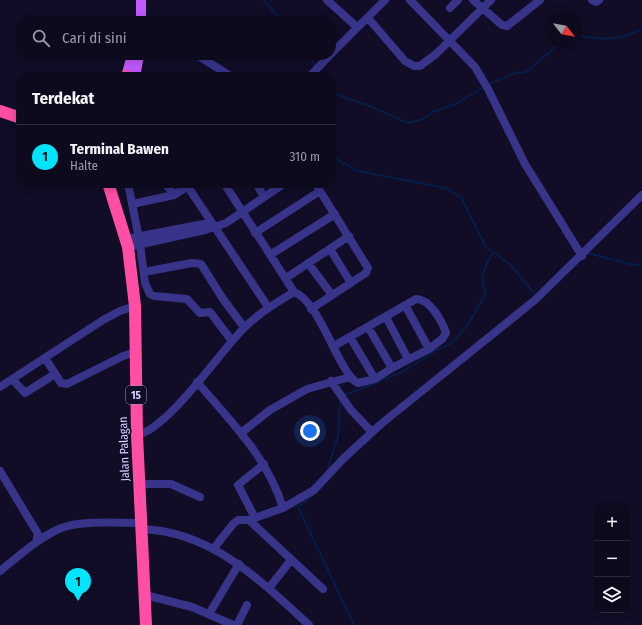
<!DOCTYPE html>
<html lang="id">
<head>
<meta charset="utf-8">
<style>
	body { margin:0; font-family:"Fira Sans Condensed",sans-serif; background:#1b182a; color:#f1f3f6 }
	.controls { position:absolute; right:12px; bottom:12px; display:grid; overflow:hidden; border-radius:8px; box-shadow:0 2px 10px #0003 }
	.controls button { width:36px; height:36px; display:grid; place-items:center; padding:0; border:0; border-bottom:1px solid #2d2b3b; background:#0d0a1d; color:#f1f3f6; font:20px sans-serif }
	.compass { position:absolute; left:546px; top:12px; width:36px; height:36px; border-radius:50%; background:#0d0a1d; box-shadow:0 2px 10px #0003; rotate:121deg }
	.you { position:absolute; left:310px; top:431px; width:14px; height:14px; margin:-10px; border:3px solid #fff; border-radius:50%; background:#1a73e8; box-shadow:0 0 0 6px #1a73e833 }
	.badge { display:grid; place-items:center; width:26px; height:26px; border-radius:50%; background:#00e4fe; color:#111; font-size:13px; font-weight:700 }
	.pin { position:absolute; translate:-50% -33px; filter:drop-shadow(0 1px 2px #0008) }
	.pin::after { content:''; position:absolute; top:21px; width:14px; height:12px; background:inherit; clip-path:polygon(0 0,100% 0,50% 100%) }
	.list { margin:0; padding:0; list-style:none }
	h2 { display:flex; justify-content:space-between; align-items:center; height:52px; margin:0; padding:0 16px; font-size:17px }
	h2 small { font-size:13px; font-weight:400; color:#9a9aa4 }
	.list li { display:grid; grid-template-columns:26px 1fr auto; gap:12px; align-items:center; box-sizing:border-box; height:64px; padding:0 16px; border-top:1px solid #2d2b3b }
	.list b { display:block; font-size:15px; white-space:nowrap }
	.list p { margin:0; font-size:13px; white-space:nowrap; color:#9a9aa4 }
	.list em { font-size:13px; font-style:normal; color:#9a9aa4 }
	.icon { flex:none; width:22px; height:22px; fill:none; stroke:currentColor; stroke-width:2; stroke-linecap:round; stroke-linejoin:round }
	.map { position:relative; flex:none; width:642px; height:625px; overflow:hidden }
	.search { position:absolute; background:#0d0a1d; box-shadow:0 2px 10px #0003; left:16px; top:16px; width:320px; height:44px; display:flex; align-items:center; gap:10px; box-sizing:border-box; padding:0 14px; border-radius:16px; color:#9a9aa4; font-size:15px }
	.panel { position:absolute; background:#0d0a1d; box-shadow:0 2px 10px #0003; left:16px; top:72px; width:320px; height:116px; border-radius:16px }
	.map>svg:first-child { display:block }
</style>
</head>
<body>
<div class="map">
<svg width="642" height="625" viewBox="0 0 642 625">
	<rect width="100%" height="100%" fill="#110d27"/>
	<g fill="none" stroke-linecap="round" stroke-linejoin="round">
		<path stroke="#051d47" stroke-width="2" d="M263,0L283,21
			M576,36L605,39L622,37L642,29
			M310,55L316,67
			M317,71L320,77
			M489,84L517,72L523,73L529,70L561,42
			M331,90L338,95L367,105L408,123L423,119L433,112L456,104L485,86
			M331,153L338,160L358,171L446,188L461,197L486,247L511,265L536,296
			M587,253L634,265L642,264
			M343,396L402,372L437,350L450,344L468,325L486,293C478,277 485,266 493,253
			M327,471L338,436L340,399
			M313,495L298,507L354,625"/>
		<path stroke="#37348a" stroke-width="8" d="M327,0L357,27
			M410,0L475,67L488,89L525,164L582,256
			M473,0L502,25L507,26L540,0
			M592,0L596,2L599,0
			M450,8L458,0
			M368,18L405,61L414,66H420L436,54L491,0
			M331,54L385,0
			M197,55L232,77
			M309,77L330,55
			M128,183L140,244L145,283L150,294L154,296L187,299L200,313L210,312L232,341
			M165,183L174,195
			M224,183L294,292
			M256,183L264,197
			M188,187L268,307
			M132,204L174,195L193,183
			M255,233L320,191
			M126,239L203,224L214,226
			M128,247L205,230L226,223L285,183
			M330,249L351,283
			M270,255L335,214
			M308,263L332,295
			M144,272L192,263L201,264L223,299L244,327
			M286,278L349,236
			M405,305L429,349
			M311,309L366,273L368,268L315,183
			M386,317L408,359
			M368,327L392,368
			M350,337L375,379
			M45,358L61,383L67,384L123,356L136,352
			M12,379L25,393L55,374
			M331,381L351,410L372,432
			M197,382C230,420 268,458 283,508L249,520H238L233,524L214,548
			M0,387L103,320L120,311L135,306
			M241,433L270,410L307,389L350,377
			M137,435C169,428 218,354 244,328C259,313 276,303 294,292C320,301 340,376 358,383L375,379L392,368L429,349L442,339L446,333C442,321 430,299 416,299L334,346
			M0,471L38,534L36,542
			M139,484H171L200,497
			M283,508L314,490L344,458L381,424L535,300L642,195
			M255,518L238,485L264,464
			M249,520L323,589
			M141,529C211,531 260,580 309,625
			M0,571C19,556 38,538 61,528C83,520 118,523 141,523
			M269,588L291,560
			M145,595L192,607L233,625
			M209,614L239,564
			M237,625L247,605"/>
		<path stroke="#c15aff" stroke-width="10" d="M141,21V0
			M126,77L132,55
			M135,77L139,55"/>
		<path stroke="#ff4ea3" stroke-width="12" d="M125,77L126,76
			M0,111L21,118
			M108,183L128,247L135,306L137,435L146,625"/>
	</g>
	<g text-anchor="middle" stroke-width="3.5" stroke-linejoin="round" paint-order="stroke">
		<rect fill="#110d27" stroke="#9c98be" stroke-width="1" x="126" y="386" width="20" height="18" rx="3"/>
		<g font-size="11" font-weight="bold" fill="#d8d3ff">
			<text x="136" y="399">15</text>
		</g>
		<g font-size="12" fill="#d8d3ff" stroke="#110d27">
			<text transform="translate(124 449) rotate(-92)" y="4">Jalan Palagan</text>
		</g>
	</g>
</svg>
<div class="controls">
<button>+</button>
<button>−</button>
<button><svg class="icon" aria-label="layers" viewBox="0 0 24 24"><path d="M12 4l9 5-9 5-9-5zM3 14l9 5 9-5"/></svg></button>
</div>
<svg class="compass" viewBox="-18 -18 36 36"><path d="M0-13l5 13h-10z" fill="#e53935"/><path d="M0 13l5-13h-10z" fill="#9a9aa4"/></svg>
<div class="you"></div>
<div class="pin badge" style="left:78px;top:601px">1</div>
<div class="search"><svg class="icon" aria-label="search" viewBox="0 0 24 24"><circle cx="10" cy="10" r="6"/><path d="M15 15l6 6"/></svg>Cari di sini</div>
<section class="panel">
<h2>Terdekat<small></small></h2>
<ul class="list">
<li><span class="badge">1</span><div><b>Terminal Bawen</b><p>Halte</p></div><em>310 m</em></li>
</ul>
</section>
</div>
</body>
</html>
